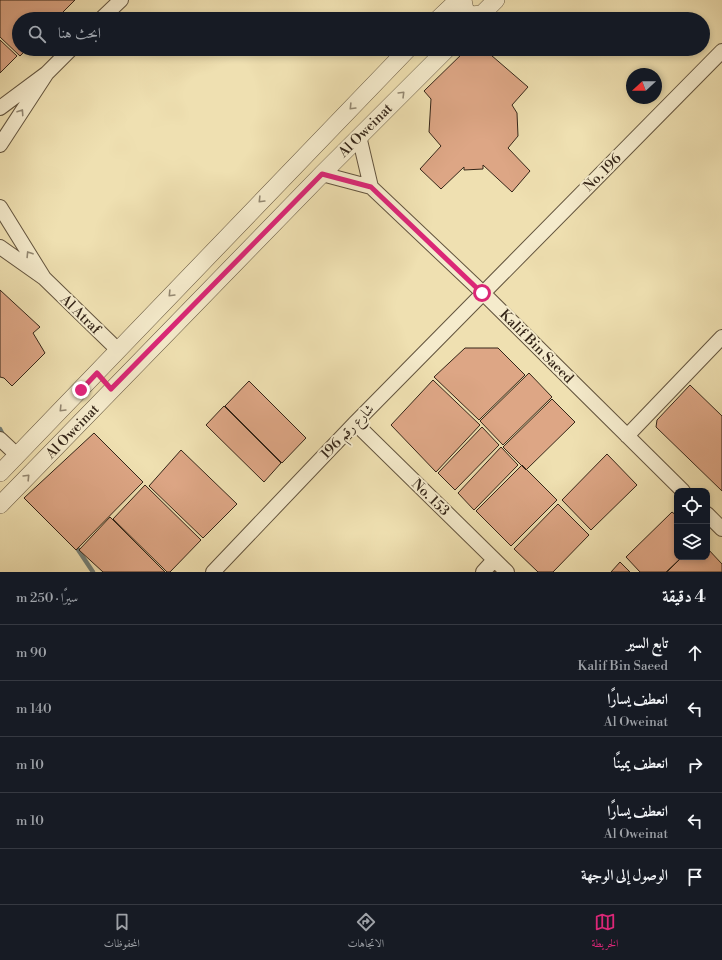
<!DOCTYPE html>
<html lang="ar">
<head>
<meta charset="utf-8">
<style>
	body { margin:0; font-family:"Libre Bodoni",Amiri,serif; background:#20242c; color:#f1f3f6; direction:rtl }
	.controls { position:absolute; right:12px; bottom:12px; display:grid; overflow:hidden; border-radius:8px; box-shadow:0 2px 6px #0003 }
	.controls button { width:36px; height:36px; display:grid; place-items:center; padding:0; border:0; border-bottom:1px solid #363941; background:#171b24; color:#f1f3f6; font:20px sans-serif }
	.compass { position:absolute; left:626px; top:68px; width:36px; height:36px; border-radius:50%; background:#171b24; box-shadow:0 2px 6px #0003; rotate:249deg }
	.stop { position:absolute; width:12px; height:12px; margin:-9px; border:3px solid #db2777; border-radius:50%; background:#fff }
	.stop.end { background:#db2777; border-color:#fff; box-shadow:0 1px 4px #0008 }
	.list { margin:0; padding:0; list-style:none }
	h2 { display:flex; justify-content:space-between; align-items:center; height:52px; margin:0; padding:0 16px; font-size:17px }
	h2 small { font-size:13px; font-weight:400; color:#9ea1a6 }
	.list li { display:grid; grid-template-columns:26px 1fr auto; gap:12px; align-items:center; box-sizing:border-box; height:56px; padding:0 16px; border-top:1px solid #363941 }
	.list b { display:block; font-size:15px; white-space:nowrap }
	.list p { margin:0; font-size:13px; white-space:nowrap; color:#9ea1a6 }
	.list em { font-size:13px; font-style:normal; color:#9ea1a6 }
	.icon { flex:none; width:22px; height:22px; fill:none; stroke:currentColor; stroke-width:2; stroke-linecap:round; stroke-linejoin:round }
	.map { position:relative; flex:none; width:722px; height:572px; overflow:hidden; direction:ltr }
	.search { position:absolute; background:#171b24; box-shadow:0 2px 6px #0003; left:12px; right:12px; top:12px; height:44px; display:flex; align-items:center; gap:10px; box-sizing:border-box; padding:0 14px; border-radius:22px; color:#9ea1a6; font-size:15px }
	.sheet { height:332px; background:#171b24 }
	nav { display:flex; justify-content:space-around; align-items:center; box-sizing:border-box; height:56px; border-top:1px solid #363941; background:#171b24; font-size:11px; color:#9ea1a6 }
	nav a { display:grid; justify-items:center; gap:2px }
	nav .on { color:#db2777 }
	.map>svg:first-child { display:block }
</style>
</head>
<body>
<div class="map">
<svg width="722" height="572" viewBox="0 0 722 572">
	<rect width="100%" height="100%" fill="#efe0b1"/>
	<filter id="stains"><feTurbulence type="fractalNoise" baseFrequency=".005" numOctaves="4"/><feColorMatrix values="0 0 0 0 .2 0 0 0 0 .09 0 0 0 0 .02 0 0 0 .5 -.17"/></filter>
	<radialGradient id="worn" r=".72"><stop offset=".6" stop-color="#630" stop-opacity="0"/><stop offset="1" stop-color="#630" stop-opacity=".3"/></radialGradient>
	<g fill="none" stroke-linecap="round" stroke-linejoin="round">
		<path stroke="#737f77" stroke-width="4.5" d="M0,429L4,437
			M75,545L93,572"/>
	</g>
	<path fill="#dda685" stroke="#342518" d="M0,0H75L56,19H19V49H27L20,56L0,37Z
		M0,40L17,56L0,73Z
		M467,49H484L528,87L512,105L517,113L518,136L508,148L530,171L512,192L483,165V169L464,170V167L441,189L420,169L441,146L429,132L431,99L424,91Z
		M0,290L40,327L33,333L45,353L12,386L4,378L0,377Z
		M465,348H498L525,375L479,420L434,377Z
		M529,373L552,397L503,445L480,421Z
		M433,380L480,425L436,472L391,425Z
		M249,381L306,438L282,463L225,406Z
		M690,385L722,416V491L656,427L657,420Z
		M552,399L575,422L526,470L503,447Z
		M224,406L281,463L264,482L206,425Z
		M482,427L499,445L455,490L438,473Z
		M94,433L143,482L76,550L24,498Z
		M501,447L518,465L474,510L458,493Z
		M181,450L237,504L203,538L149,486Z
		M607,454L637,485L591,530L562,500Z
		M522,465L557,500L511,546L476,511Z
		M145,485L201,540L170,572H167L113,519Z
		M558,504L589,535L553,572H538L514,549Z
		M672,512L677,516V557H682L666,572H640L626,557Z
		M110,517L165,572H103L79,550Z
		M707,548L722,564V572H667L682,557H707Z
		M620,562L630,572H611Z"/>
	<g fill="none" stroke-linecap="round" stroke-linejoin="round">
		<g stroke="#63543e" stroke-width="16">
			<path id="minor" d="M101,19L121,0
				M47,73L71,49
				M0,108L47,73L0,145
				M359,136L371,187
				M322,174L371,187L483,293L683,491
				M0,207L44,278L0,247
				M44,278L118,350
				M355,423L507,572
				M627,436L722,337
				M0,439L17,455
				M707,514L722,529
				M213,572L355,423L722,51
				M483,572L494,560"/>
		</g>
		<g stroke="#63543e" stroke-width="18">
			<path id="tertiary" d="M463,0L465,10L471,15L483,14
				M438,19L458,0
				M477,19L496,0
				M0,473L408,49
				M0,505L322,174L447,49"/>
		</g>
		<use href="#minor" stroke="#f5ebcc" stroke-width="14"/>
		<use href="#tertiary" stroke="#f5ebcc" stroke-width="17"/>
	</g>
	<defs><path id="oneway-chevron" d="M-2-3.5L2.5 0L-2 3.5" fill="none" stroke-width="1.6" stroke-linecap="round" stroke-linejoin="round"/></defs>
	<g stroke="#948872">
		<use href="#oneway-chevron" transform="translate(402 94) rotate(-45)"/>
		<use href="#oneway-chevron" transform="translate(352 107) rotate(134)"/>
		<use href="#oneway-chevron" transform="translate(21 112) rotate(-56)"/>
		<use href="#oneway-chevron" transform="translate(261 200) rotate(134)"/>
		<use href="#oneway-chevron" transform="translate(29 254) rotate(-122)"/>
		<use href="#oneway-chevron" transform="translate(171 294) rotate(134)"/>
		<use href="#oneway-chevron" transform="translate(62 409) rotate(134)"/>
		<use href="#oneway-chevron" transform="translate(27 477) rotate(-46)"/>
	</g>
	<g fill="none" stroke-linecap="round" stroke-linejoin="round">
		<path stroke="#db2777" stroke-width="5" d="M81,390L97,373L111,389L322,174L371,187L482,293"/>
	</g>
	<g text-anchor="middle" stroke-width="4" stroke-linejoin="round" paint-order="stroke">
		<g font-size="14" fill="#342518" stroke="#f5ebcc">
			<text transform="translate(365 130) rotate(-45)" y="5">Al Oweinat</text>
			<text transform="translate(602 172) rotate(-45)" y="5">No. 196</text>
			<text transform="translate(81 314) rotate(44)" y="5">Al Atraf</text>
			<text transform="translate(537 346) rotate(45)" y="5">Kalif Bin Saeed</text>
			<text transform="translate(72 431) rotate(-46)" y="5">Al Oweinat</text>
			<text transform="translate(347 431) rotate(-46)" y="5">شارع رقم 196</text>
			<text transform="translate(431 497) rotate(44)" y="5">No. 153</text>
		</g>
	</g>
	<rect width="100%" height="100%" filter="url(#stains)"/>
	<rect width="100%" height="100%" fill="url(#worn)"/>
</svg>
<div class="controls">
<button><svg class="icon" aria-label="locate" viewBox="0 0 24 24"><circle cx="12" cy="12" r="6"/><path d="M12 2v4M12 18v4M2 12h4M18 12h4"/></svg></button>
<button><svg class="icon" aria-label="layers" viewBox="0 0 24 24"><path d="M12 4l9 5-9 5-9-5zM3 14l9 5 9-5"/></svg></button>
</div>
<svg class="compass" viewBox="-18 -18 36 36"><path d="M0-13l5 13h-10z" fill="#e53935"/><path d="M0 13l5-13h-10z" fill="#9ea1a6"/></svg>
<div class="stop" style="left:482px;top:293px"></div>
<div class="stop end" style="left:81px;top:390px"></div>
<div class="search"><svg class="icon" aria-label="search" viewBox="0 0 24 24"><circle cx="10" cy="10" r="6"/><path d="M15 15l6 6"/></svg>ابحث هنا</div>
</div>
<section class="sheet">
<h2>4 دقيقة<small>سيرًا · 250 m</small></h2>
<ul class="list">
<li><svg class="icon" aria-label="ahead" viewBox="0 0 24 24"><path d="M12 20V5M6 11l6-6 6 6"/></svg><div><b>تابع السير</b><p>Kalif Bin Saeed</p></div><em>90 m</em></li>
<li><svg class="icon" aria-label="left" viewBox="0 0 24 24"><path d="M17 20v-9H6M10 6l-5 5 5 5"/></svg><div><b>انعطف يسارًا</b><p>Al Oweinat</p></div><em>140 m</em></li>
<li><svg class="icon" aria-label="right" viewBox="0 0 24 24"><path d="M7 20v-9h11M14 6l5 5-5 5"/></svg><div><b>انعطف يمينًا</b></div><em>10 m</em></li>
<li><svg class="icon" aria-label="left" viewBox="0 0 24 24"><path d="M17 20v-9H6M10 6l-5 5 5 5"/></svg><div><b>انعطف يسارًا</b><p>Al Oweinat</p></div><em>10 m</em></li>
<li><svg class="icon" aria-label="arrive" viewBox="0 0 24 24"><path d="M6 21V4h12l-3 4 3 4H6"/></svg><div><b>الوصول إلى الوجهة</b></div></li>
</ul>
</section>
<nav>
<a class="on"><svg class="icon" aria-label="map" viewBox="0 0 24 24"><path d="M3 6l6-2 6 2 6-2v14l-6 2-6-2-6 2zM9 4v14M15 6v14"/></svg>الخريطة</a>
<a><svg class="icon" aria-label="directions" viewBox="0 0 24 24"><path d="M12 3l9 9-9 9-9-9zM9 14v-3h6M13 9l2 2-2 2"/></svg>الاتجاهات</a>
<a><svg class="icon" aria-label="saved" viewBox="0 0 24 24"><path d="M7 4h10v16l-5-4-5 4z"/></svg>المحفوظات</a>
</nav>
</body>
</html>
